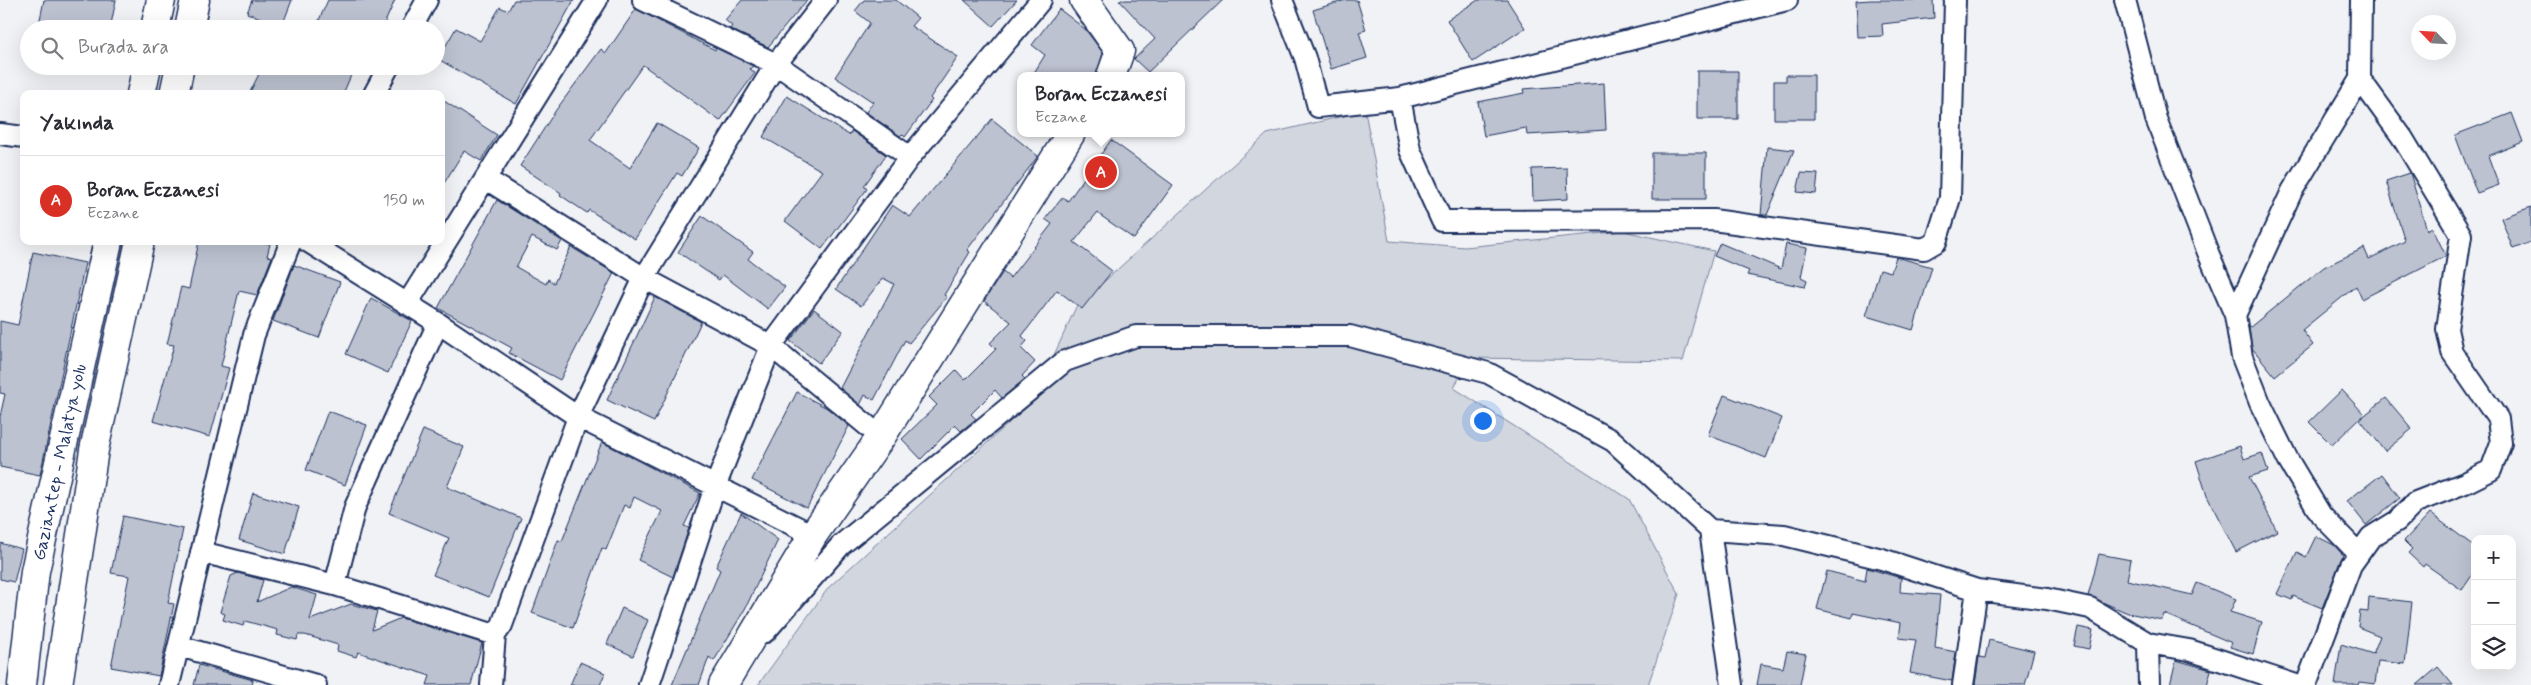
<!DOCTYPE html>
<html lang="tr">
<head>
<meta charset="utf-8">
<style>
	body { margin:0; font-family:Mynerve,sans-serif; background:#f7f7f7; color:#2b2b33 }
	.controls { position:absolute; right:15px; bottom:15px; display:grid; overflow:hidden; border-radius:10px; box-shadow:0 5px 20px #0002 }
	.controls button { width:45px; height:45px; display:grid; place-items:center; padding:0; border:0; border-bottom:1px solid #e1e1e2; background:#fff; color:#2b2b33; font:25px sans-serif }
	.compass { position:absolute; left:2411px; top:15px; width:45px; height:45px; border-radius:50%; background:#fff; box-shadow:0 5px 20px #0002; rotate:295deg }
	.you { position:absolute; left:1482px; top:420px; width:18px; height:18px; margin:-12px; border:4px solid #fff; border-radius:50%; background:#1a73e8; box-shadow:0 0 0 8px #1a73e833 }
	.badge { display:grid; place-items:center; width:32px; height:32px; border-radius:50%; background:#d93025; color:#fff; font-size:16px; font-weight:700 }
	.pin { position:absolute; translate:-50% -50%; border:2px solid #fff; box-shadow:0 1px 5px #0006 }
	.popup { position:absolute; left:1017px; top:72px; width:168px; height:65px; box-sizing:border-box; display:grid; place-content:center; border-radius:10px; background:#fff; filter:drop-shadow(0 1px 4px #0005); font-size:16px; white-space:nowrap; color:#7c7c81 }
	.popup b { font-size:19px; color:#2b2b33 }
	.popup::after { content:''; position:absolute; left:50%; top:100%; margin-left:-10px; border:10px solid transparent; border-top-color:#fff }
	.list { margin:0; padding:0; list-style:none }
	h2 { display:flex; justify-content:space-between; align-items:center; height:65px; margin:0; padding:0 20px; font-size:21px }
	h2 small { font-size:16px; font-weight:400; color:#7c7c81 }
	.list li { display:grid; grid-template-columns:32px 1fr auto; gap:15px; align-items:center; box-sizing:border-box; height:90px; padding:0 20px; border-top:1px solid #e1e1e2 }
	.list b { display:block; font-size:19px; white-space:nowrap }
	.list p { margin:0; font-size:16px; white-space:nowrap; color:#7c7c81 }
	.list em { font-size:16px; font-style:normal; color:#7c7c81 }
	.icon { flex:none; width:28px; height:28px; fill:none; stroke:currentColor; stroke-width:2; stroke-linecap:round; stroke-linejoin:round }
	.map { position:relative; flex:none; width:2531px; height:685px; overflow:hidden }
	.search { position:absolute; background:#fff; box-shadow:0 5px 20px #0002; left:20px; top:20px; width:425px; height:55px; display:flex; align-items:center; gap:12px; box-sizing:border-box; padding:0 18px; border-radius:28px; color:#7c7c81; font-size:19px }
	.panel { position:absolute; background:#fff; box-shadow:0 5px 20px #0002; left:20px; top:90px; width:425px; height:155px; border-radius:10px }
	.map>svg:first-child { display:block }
</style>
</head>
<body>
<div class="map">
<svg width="2531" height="685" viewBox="0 0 2531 685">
	<rect width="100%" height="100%" fill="#f1f2f5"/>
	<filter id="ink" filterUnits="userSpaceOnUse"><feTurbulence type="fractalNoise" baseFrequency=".02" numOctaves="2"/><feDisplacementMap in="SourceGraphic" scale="10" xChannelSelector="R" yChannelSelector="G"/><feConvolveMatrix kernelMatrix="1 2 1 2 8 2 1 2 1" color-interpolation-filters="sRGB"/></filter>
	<g filter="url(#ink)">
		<path fill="#d2d6df" stroke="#76829e" d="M1365,111L1389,241L1465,247L1623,231L1714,251L1683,361L1469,358L1454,388L1629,499L1679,594L1648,685H758L829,587L1033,401L1076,307L1267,134Z"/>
		<path fill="#bcc2d0" stroke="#1b2f5e" d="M44,0H116L110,29H38Z
			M252,0H292L282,26L247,13Z
			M328,0H395L382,29H315Z
			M514,0H574L516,104L438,59L456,28L480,41L500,7L508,11Z
			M742,0H807L768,47L730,29L732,26L725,20Z
			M864,0H896L918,18L911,26L958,57L930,98L932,100L905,137L902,134L900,136L866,112L873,102L835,77L870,23L855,11Z
			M964,0H1017L993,26Z
			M1119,0H1223L1148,72L1134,59L1155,39Z
			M1346,0H1357L1366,30L1359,32L1367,58L1331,69L1313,10Z
			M1478,0H1507L1525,28L1473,62L1447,20Z
			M1871,0H1933L1934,18L1882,24L1883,36L1858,37L1856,1Z
			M636,9L715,50L716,48L753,66L750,69L755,73L720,121L643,65L590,140L630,168L657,123L699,148L682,176L677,173L635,239L589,210L587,213L560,195L561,193L520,166L556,110L601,49L606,53Z
			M1059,9L1085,29L1103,53L1096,76H1032L1045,55L1032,45Z
			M263,66H355L343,94H249Z
			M1697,71H1738V119H1697Z
			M1786,75H1814V119H1774V81H1786Z
			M1604,83L1606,130L1527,135L1526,128L1484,136L1478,102L1524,93L1523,89Z
			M787,96L849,135L852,131L886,155L864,186L867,189L822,249L785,221L822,171L763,137Z
			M441,99L497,135L481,161L464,151L441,188Z
			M2512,113L2523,142L2488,156L2499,185L2477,193L2455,135Z
			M992,119L1038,156L967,250L970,252L944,295L947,297L909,343L905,340L874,400L865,395L860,405L840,388L894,284L883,278L861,306L836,289L892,205L910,217Z
			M1111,140L1173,185L1134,239L1097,213L1074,242L1112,271L1082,309L1057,290L1022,336L1027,341L1021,348L1035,362L1022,376L1025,379L1002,398L995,390L971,414L976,419L961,431L955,425L921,459L902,439L937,405L929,397L956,370L965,380L996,349L990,343L1011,322L984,301L1003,272L1010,278L1052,224L1045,219L1063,197L1068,201Z
			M1767,147L1794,150L1767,215H1761Z
			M1652,153H1706V199H1652Z
			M1567,168L1568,199L1533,201L1532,169Z
			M1801,173L1818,174L1816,194L1797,192Z
			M2410,173L2427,230L2432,227L2446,256L2362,299L2356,286L2302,330L2313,345L2275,376L2252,348L2249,328L2324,267L2364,248L2369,259L2405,241L2386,181Z
			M497,200L562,241L557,250L532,237L516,267L546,284L548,279L554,283L571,247L614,273L560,380L509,353L512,348L438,308Z
			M2531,207V242L2513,249L2501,218Z
			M702,216L753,252L748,259L785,287L768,309L723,275L719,280L678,252Z
			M199,241H258L270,244L267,256L272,257L257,295L239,291L221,366L229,368L210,437L153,421L174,345L167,344L181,287L189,289Z
			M1720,243L1781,269L1786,244L1807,248L1801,277L1807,280L1805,287L1747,275L1749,271L1714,256Z
			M33,252L85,263L40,475L0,467V417L5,394L0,393V321L18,325Z
			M1896,257L1932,267L1913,330L1866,316L1880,269L1891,272Z
			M294,265L340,282L319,338L273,321Z
			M655,297L701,322L654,422L607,400Z
			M371,298L412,321L388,373L346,354Z
			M814,309L843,331L819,363L790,341Z
			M2342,390L2364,414L2332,445L2309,422Z
			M797,392L827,408L849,426L807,508L752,480Z
			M1724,395L1782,418L1766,458L1708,435Z
			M2386,398L2412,429L2385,451L2360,419Z
			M328,411L367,425L345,485L306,470Z
			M423,430L464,447L447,487L521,518L489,597L433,575L449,538L389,513Z
			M602,442L700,493L684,526L689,528L673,577L638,560L662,511L634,497L630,508L624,505L606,550L602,548L573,628L532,613L558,540L562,541Z
			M2240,446L2244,459L2262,453L2268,471L2249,477L2277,531L2236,552L2207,496L2196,461Z
			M2382,474L2400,498L2366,525L2347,501Z
			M253,493L299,507L285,554L239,540Z
			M741,513L778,540L745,609L714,661L709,657L699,685H672L720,570L716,567Z
			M2430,513L2475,547V571L2462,590L2425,564L2423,567L2408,553L2412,549L2404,541Z
			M123,516L183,529L168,603L174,604L159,676L111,667L129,576L111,573Z
			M2316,536L2334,545L2343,555L2322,608L2293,596L2292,600L2277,594L2297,552L2306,557Z
			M0,543L22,549L14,582L0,579Z
			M2099,554L2131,560L2127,580L2192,595L2197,583L2236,599L2230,612L2262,622L2253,654L2230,647L2232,643L2164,614L2162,620L2128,613L2088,596Z
			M1867,568L1901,578L1900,592L1940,595L1935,648L1956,652L1952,681L1910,673L1916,640L1899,638L1901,623L1853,613L1852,618L1817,609L1827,571L1865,581Z
			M238,573L263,580L257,602L291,587L317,595L310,620L351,604L377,611L372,630L401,618L482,643L471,685H427L430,676L358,652L356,657L337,651L338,645L305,635H298L297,640L277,635L278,630L245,621L243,626L223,620L225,614L220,612L231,576Z
			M2369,597L2412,602L2405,664L2378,661L2375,684L2359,682L2358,685H2335L2341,644L2373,654L2380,636L2358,627L2360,611L2368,612Z
			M622,608L648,620L633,656L607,644Z
			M2078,627L2093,630L2089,649L2074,646Z
			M1989,640L2034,651L2025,685H1975L1979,657L1985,658Z
			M1787,651L1806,654L1800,685H1757L1761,664L1783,668Z
			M2176,660L2211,670L2207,685H2170Z
			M580,662L605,673L600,685H570Z
			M199,665L253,680L252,685H194Z
			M2438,667L2453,685H2417Z"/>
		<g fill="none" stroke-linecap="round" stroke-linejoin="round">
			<g stroke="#1b2f5e" stroke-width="24">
				<path id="street" d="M643,0L776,64L910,157
					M1282,0L1305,58L1318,107L1400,98
					M1787,0L1400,98L1410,150L1442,221L1713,220L1924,249L1936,242L1950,198L1955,0
					M2125,0L2156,119L2209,255L2235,315
					M411,29L427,0
					M374,94L389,66
					M0,134L24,137
					M486,179L644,278L771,346L881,437
					M307,241L438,323L578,417L813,535
					M407,304L597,0
					M1710,530L1732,685
					M201,552L335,585L495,635
					M2359,554L2321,515L2288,460L2260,403L2242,357L2235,315L2292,191L2360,79
					M335,585L355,507L438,323
					M765,632L841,545L1065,361L1136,336H1350L1488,373L1613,441L1710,530L1784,535L1882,559L1977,590L2047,599L2090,608L2148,643L2189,650L2296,685
					M2148,643L2149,685
					M179,646L316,685
					M169,685L254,335L291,241
					M491,685L495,635L502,625L578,417L644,278L776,64L826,0
					M649,685L715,487L771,346L910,157L1041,0
					M1963,685L1977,590
					M2306,685L2351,565L2371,537L2397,521L2416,502L2465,483L2491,470L2501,443L2498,419L2452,352L2447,329L2461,235L2402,137L2360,79L2361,0"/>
			</g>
			<g stroke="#1b2f5e" stroke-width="31">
				<path id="secondary" d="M1084,0L1120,51L1111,76
					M723,685L813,535L881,437L1071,133"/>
			</g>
			<g stroke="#1b2f5e" stroke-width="31">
				<path id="highway" d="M155,29L161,0
					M189,29L195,0
					M141,94L147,66
					M174,94L180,66
					M22,685L35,571L108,241
					M58,685L94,450L140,241"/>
			</g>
			<use href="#street" stroke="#fff" stroke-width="20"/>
			<use href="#secondary" stroke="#fff" stroke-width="28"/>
			<use href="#highway" stroke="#fff" stroke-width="28"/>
		</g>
	</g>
	<g text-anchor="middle" stroke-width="4" stroke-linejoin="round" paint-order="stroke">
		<g font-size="18" fill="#1b2f5e" stroke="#fff">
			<text transform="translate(59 462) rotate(-78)" y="6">Gaziantep - Malatya yolu</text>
		</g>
	</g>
</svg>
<div class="controls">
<button>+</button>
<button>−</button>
<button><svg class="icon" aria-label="layers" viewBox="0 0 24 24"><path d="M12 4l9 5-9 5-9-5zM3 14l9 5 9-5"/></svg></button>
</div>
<svg class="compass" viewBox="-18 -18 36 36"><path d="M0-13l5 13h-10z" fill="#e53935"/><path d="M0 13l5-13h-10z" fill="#7c7c81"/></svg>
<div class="you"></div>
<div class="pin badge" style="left:1101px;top:172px">A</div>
<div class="popup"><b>Boran Eczanesi</b>Eczane</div>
<div class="search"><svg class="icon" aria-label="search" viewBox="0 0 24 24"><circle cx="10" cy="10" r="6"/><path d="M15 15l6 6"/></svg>Burada ara</div>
<section class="panel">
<h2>Yakında<small></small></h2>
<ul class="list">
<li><span class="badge">A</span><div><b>Boran Eczanesi</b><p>Eczane</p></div><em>150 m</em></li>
</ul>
</section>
</div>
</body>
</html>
